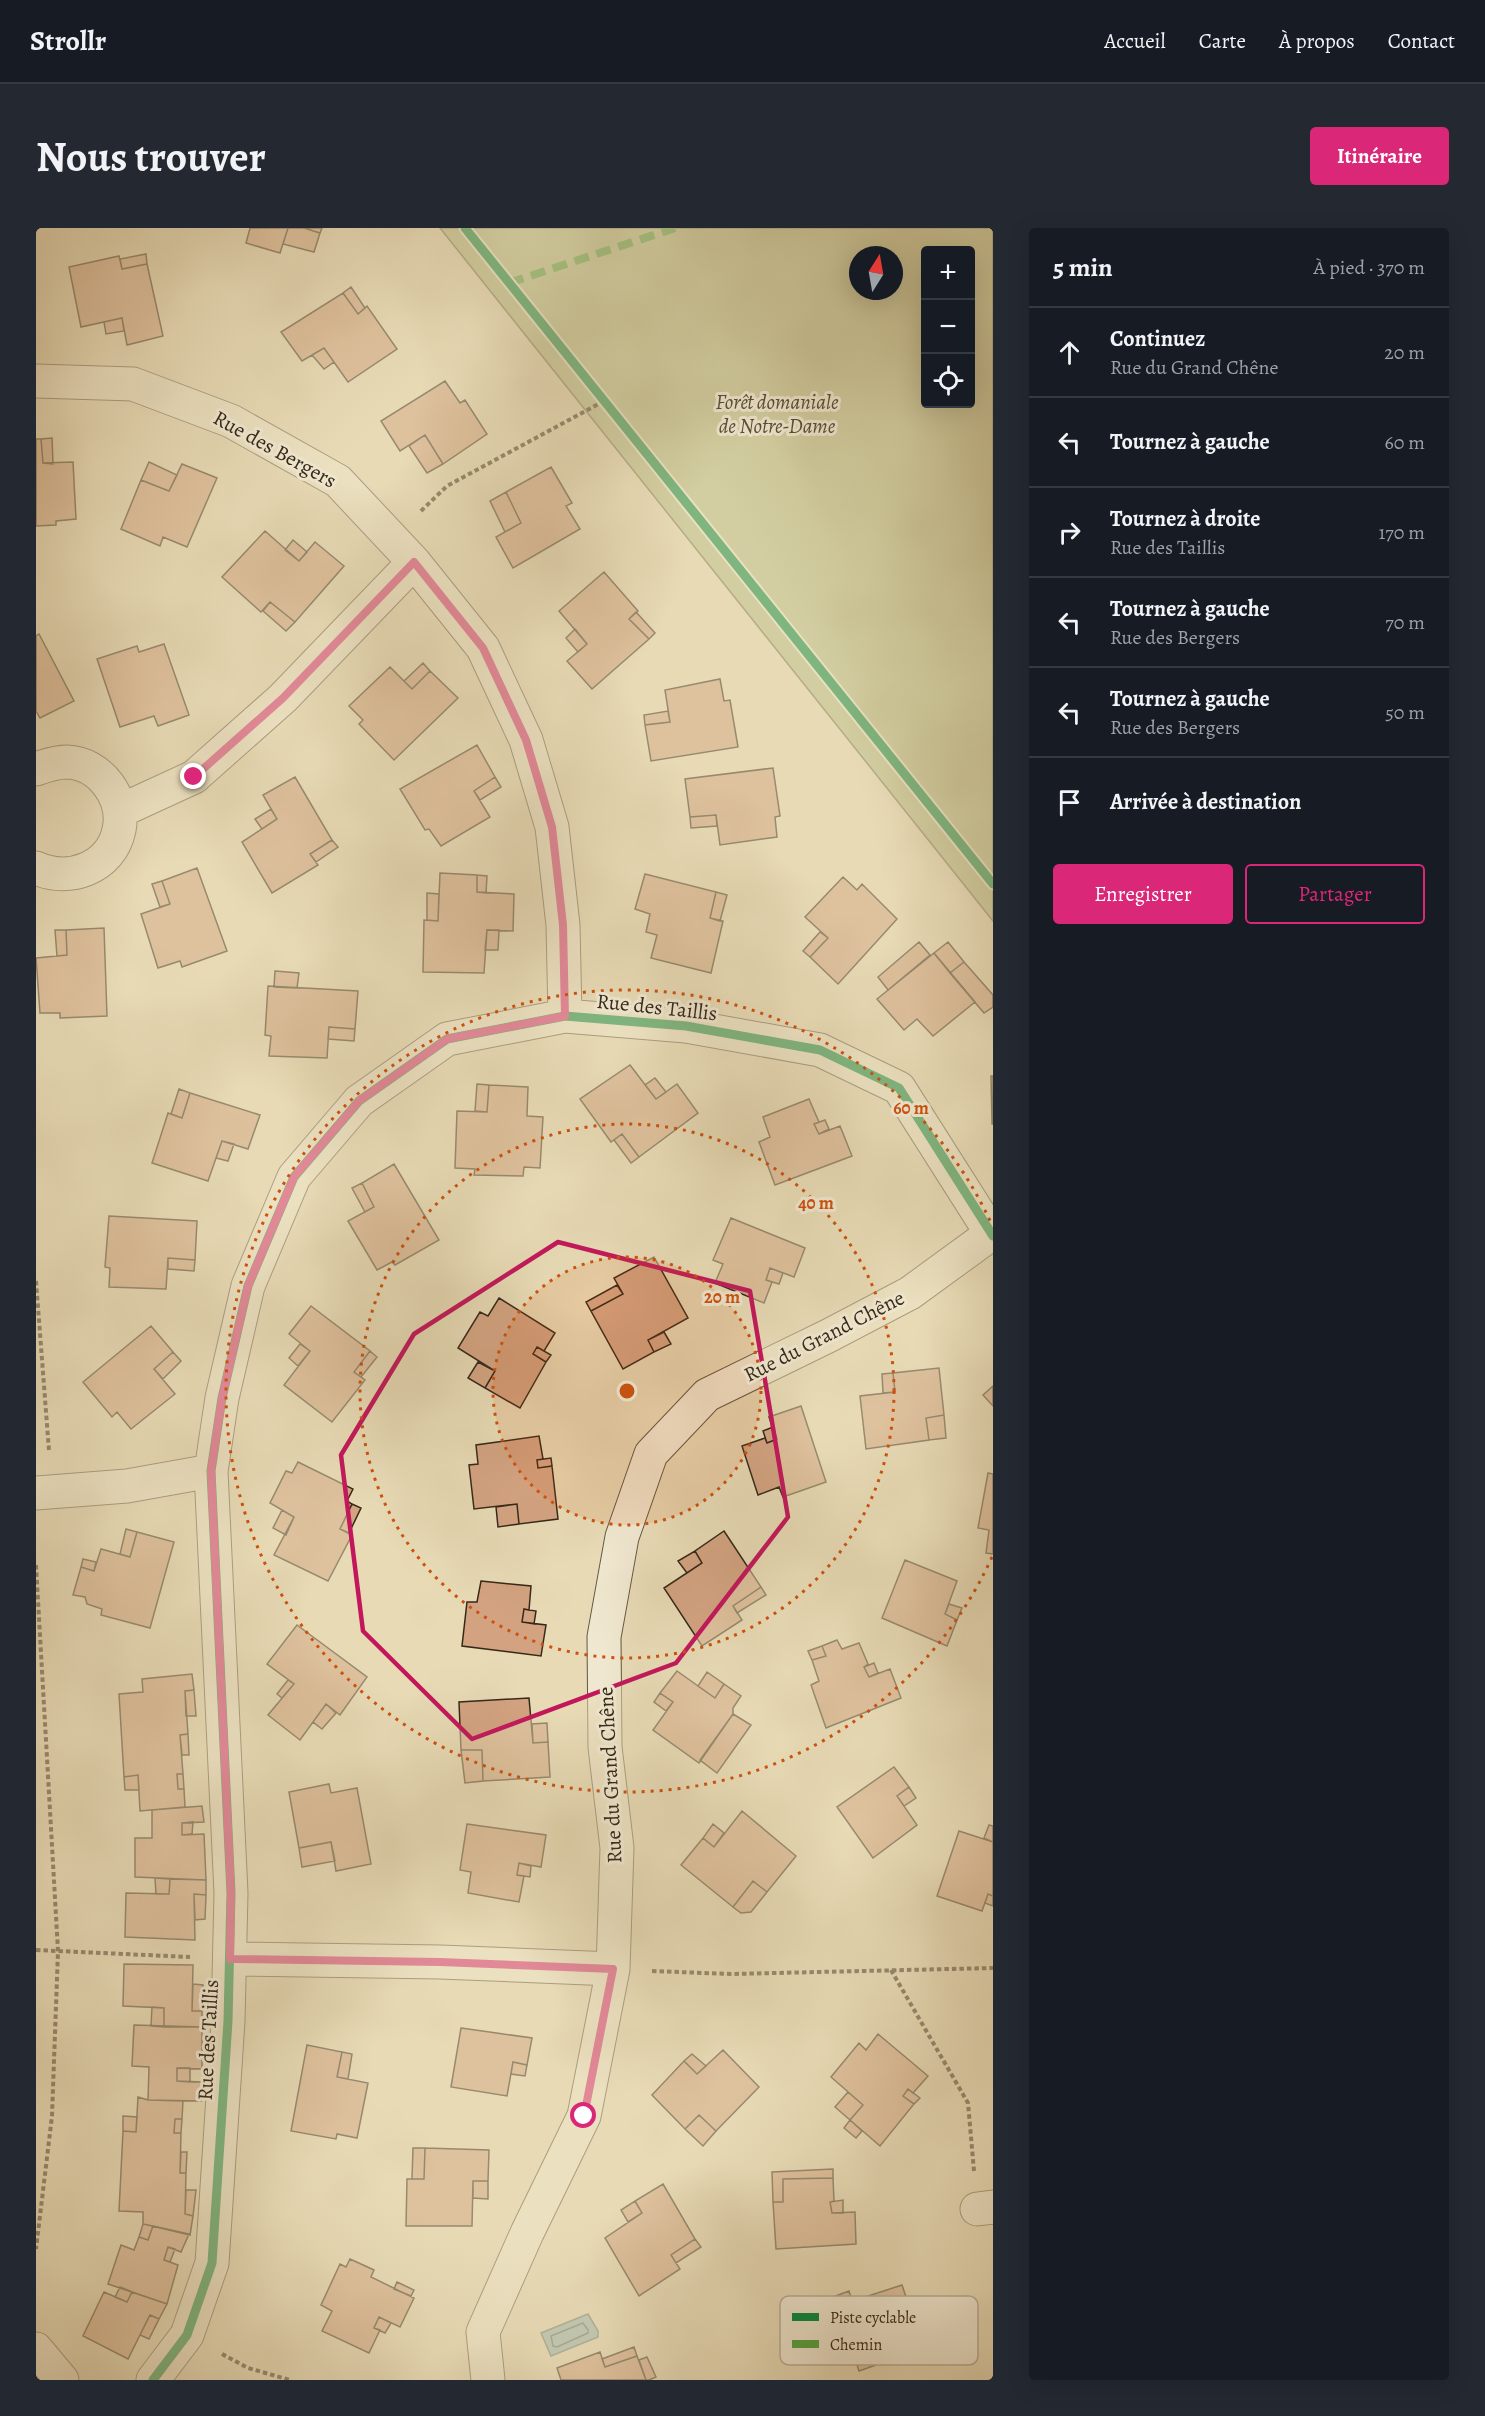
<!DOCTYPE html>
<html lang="fr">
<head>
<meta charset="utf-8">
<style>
	body { margin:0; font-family:Alegreya,serif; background:#242831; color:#f1f3f6 }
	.controls { position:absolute; right:18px; top:18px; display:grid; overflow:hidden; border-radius:6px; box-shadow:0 6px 24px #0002 }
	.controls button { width:54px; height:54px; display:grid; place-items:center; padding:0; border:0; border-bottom:2px solid #363941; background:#171b24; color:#f1f3f6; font:30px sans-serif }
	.compass { position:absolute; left:813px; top:18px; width:54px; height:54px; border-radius:50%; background:#171b24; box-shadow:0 6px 24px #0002; rotate:11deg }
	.stop { position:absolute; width:18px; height:18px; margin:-14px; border:4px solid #db2777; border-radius:50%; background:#fff }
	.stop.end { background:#db2777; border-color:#fff; box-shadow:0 2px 6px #0008 }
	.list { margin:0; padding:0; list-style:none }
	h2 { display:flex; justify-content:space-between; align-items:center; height:78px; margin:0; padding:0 24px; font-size:26px }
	h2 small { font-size:20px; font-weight:400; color:#9ea1a6 }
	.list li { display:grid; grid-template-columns:39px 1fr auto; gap:18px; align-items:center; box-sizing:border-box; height:90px; padding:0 24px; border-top:2px solid #363941 }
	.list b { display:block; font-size:22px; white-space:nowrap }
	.list p { margin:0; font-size:20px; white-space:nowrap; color:#9ea1a6 }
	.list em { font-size:20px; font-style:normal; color:#9ea1a6 }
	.actions { display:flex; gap:12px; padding:18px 24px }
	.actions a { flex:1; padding:14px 0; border:2px solid #db2777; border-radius:6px; text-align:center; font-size:21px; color:#db2777 }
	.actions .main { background:#db2777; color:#fff }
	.icon { flex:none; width:33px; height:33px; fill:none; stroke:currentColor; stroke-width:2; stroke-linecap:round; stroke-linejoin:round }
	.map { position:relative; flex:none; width:957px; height:2152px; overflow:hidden; border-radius:6px }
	header { display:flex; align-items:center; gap:36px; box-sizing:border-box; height:84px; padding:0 30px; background:#171b24; border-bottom:2px solid #363941 }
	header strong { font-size:28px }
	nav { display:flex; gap:33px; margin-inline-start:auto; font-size:21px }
	.intro { display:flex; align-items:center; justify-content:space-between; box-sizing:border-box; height:144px; padding:0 36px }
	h1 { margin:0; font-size:42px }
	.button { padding:15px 27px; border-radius:6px; background:#db2777; color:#fff; font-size:21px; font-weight:700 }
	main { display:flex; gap:36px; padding:0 36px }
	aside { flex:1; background:#171b24; border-radius:6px; box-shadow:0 6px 24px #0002 }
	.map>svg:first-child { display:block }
</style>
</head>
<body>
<header>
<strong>Strollr</strong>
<nav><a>Accueil</a><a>Carte</a><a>À propos</a><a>Contact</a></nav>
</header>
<div class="intro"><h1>Nous trouver</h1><a class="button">Itinéraire</a></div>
<main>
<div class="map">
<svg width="957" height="2152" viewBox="0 0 957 2152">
	<rect width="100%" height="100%" fill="#e7dab5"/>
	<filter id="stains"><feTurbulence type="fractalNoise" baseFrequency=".00333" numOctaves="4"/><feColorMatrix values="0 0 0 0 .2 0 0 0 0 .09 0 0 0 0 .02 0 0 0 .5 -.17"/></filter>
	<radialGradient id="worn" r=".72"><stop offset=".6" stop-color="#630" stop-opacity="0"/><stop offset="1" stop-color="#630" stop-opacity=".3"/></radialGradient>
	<path fill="#b9be8b" stroke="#787452" stroke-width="1.5" fill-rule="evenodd" d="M404,0H957V693ZM890,22H934V176H890ZM822,27H858V63H822Z"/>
	<path fill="#99b9b6" stroke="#717f78" stroke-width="1.5" d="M552,2086L562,2103V2109L515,2128L505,2105Z"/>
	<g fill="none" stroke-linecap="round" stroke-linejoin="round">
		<path stroke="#687168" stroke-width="1.5" d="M547,2095L552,2102V2105L521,2119L517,2118L515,2108Z"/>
	</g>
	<path fill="#d3a381" stroke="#36291a" stroke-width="1.5" d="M214,0H252L244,25L210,15Z
		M252,0H268L284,5L278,24L247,16Z
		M268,0H286L284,5Z
		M110,26L111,36L86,41L84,31Z
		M83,28L86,41L111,36L127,108L91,117L86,90L45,99L33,39Z
		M315,59L329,80L322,86L307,65Z
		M307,65L322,86L331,78L361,121L312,154L288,120L266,133L245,104Z
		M86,90L88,103L70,106L68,94Z
		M288,120L298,134L288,141L276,127Z
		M409,153L424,175L429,172L451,206L407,236L389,207L364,223L345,193Z
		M389,207L407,236L391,245L373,218Z
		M16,210L17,236L7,235L5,211Z
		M0,211H5L7,235L37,234L40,291L20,293V297L0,298Z
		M113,234L141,247L133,263L105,252Z
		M146,236L181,250L151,319L127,309L124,318L85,301L105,252L133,263Z
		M515,239L536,275L530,278L544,301L477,340L460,309L485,295L470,264Z
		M470,264L485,295L469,304L454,273Z
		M229,303L263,333L279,314L308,338L259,394L234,374L225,384L186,349Z
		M257,312L271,324L263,333L249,322Z
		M568,344L602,383L593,391L613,411L556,461L531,433L551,416L523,383Z
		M234,374L259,394L250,403L227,383Z
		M600,384L619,405L613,411L593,391Z
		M539,401L551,416L542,424L530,410Z
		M3,406L38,473L4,490L0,483V408Z
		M128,416L153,487L122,498L118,488L84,499L61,431L101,418L103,424Z
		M387,435L394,443L376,461L368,453Z
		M354,439L376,461L394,443L422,470L358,532L323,496L327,492L313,478Z
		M684,451L688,473L694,472L702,519L615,533L609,497L634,494L629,462Z
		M632,483L634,494L609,497L608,487Z
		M441,517L459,549L438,563L454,589L405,618L393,601L389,602L364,561Z
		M737,540L744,588L739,589L741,609L684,617L680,587L654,589L649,551Z
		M259,549L296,612L274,626L282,637L236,665L206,614L241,591L227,567Z
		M459,549L465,559L444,572L438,563Z
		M235,581L241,591L226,601L219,591Z
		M680,587L681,598L655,600L654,589Z
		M296,612L302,619L280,634L274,626Z
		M161,640L191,723L146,739L144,733L122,740L105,686L134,676L126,653Z
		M404,645L441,647V664L478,666L477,703L451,702L448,745L387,744L388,692L402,693Z
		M609,646L680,664L674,690L687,693L675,745L615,730L621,707L610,704L614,686L599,681Z
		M441,647L451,648L450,665L441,664Z
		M807,649L821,662L826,656L861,691L802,756L774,729L792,710L769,689Z
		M126,653L134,676L124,679L116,656Z
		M680,664L691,667L684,693L674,690Z
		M391,665L403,666L402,693L391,692Z
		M68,700L71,788L24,790V785H4L0,730L31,727L30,702Z
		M19,702H30L31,727L21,728Z
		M451,702H463L462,722H449Z
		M784,704L792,710L774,729L767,723Z
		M883,714L894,727L852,762L842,749Z
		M912,714L928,734L914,745L898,725Z
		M898,725L939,774L897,808L881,791L868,802L841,771Z
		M928,734L957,767V779L948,785L914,745Z
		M239,743L263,745L261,760L238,759Z
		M232,758L322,763L319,801L293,799L291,830L233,828L235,808L229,807Z
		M293,799L319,801L318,813L292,811Z
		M594,837L620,871L641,856L662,885L603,929L586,906L575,914L544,871Z
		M955,848H957V896H956Z
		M619,850L630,864L620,871L609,857Z
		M441,856L453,857L451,884L439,883Z
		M453,857L492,859L491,888L507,889L504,940L488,939L487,948L438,947L439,941L419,940L421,883L451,884Z
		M143,861L154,865L146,890L135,886Z
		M154,865L224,887L212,921L186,913L172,953L116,935L132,885L146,890Z
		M773,871L783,894L778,896L783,906L804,898L816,928L739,957L723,914L734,909L727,889Z
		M789,892L793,901L783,906L778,896Z
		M586,906L603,929L595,935L578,912Z
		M186,913L198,916L192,933L180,930Z
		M358,936L403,1012L359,1037L356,1034L341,1042L312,993L338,979L326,955Z
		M326,955L338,979L329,984L316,960Z
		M73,988L161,993L159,1032L132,1030L130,1061L73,1059L74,1040L69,1039Z
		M695,990L769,1020L758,1049L734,1040L730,1052L736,1054L728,1075L679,1055L687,1036L677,1032Z
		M618,1029L652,1090L612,1112L618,1124L587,1141L555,1083L587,1066L578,1050Z
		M132,1030L159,1032L158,1043L132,1041Z
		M734,1040L747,1045L743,1056L730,1052Z
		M581,1057L587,1066L555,1083L550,1074Z
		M463,1070L519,1105L508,1123L501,1119L497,1126L510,1134L484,1180L449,1160L459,1143L422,1120L444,1084L452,1088Z
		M275,1078L334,1123L318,1144L329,1152L296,1194L248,1157L274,1123L253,1106Z
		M115,1098L137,1124L118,1141L139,1166L95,1201L81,1184L76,1189L47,1154Z
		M628,1104L635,1116L618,1124L612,1112Z
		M264,1116L274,1123L262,1138L253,1130Z
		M501,1119L515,1127L510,1134L497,1126Z
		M334,1123L341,1129L325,1149L318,1144Z
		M137,1124L145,1133L127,1151L118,1141Z
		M442,1134L459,1143L449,1160L432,1150Z
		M903,1140L908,1187L890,1190L893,1212L830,1221L824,1168L859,1164L857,1145Z
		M857,1145L859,1164L847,1165L846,1146Z
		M957,1158V1178L947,1167Z
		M765,1178L790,1254L747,1269L743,1259L722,1267L706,1218L729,1210L731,1215L741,1211L733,1189Z
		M908,1187L910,1210L893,1212L890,1190Z
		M737,1199L741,1211L731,1215L727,1203Z
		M503,1208L507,1231L501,1232L502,1240L516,1238L522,1291L483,1296L481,1276L438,1281L433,1237L442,1236L440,1217Z
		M515,1230L516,1238L502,1240L501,1232Z
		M262,1234L317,1261L311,1273L316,1276L304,1301L316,1307L292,1353L238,1327L258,1289L234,1275L250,1243L256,1245Z
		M952,1245L957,1246V1326L950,1325L953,1302L942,1300Z
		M316,1276L325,1280L313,1305L304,1301Z
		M481,1276L483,1296L462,1299L460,1279Z
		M246,1282L258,1289L250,1307L237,1300Z
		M90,1301L101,1304L94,1329L84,1326Z
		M688,1303L725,1359L697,1378L706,1392L666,1418L628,1360L666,1335L659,1323Z
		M101,1304L138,1314L114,1400L65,1387L66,1381L51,1376L49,1369L37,1367L45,1339L58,1343L65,1321L94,1329Z
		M659,1323L666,1335L651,1345L642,1333Z
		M47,1331L60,1334L58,1343L45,1339Z
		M869,1332L921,1353L909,1386L921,1392L911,1418L846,1390Z
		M445,1353L495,1358L493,1382L488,1381L486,1394L510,1397L505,1428L426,1418L431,1374H441Z
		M725,1359L730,1367L701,1385L697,1378Z
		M913,1376L926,1380L921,1392L909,1386Z
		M488,1381L500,1383L498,1396L486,1394Z
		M261,1397L331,1449L304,1487L290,1476L264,1512L232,1487L258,1456L231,1436Z
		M801,1412L806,1421L823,1415L832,1436L828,1439L833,1449L854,1441L865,1470L790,1500L775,1457L783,1453L776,1432L790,1428L786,1418Z
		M786,1418L790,1428L776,1432L772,1423Z
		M838,1435L842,1445L833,1449L828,1439Z
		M641,1443L679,1470L688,1456L705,1468L697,1480V1486L663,1535L617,1502L637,1474L624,1465Z
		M671,1444L688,1456L679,1470L662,1458Z
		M156,1446L158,1462L149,1463L152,1506L144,1507L147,1546H141L142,1561H148L149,1579L104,1583L102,1547L88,1549L83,1466L107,1464L106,1451Z
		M252,1452L258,1456L246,1470L241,1466Z
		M158,1462L160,1488H150L149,1463Z
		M624,1465L637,1474L630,1483L618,1474Z
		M493,1470L497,1515L512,1514L514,1549L447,1553L446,1522H425L423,1474Z
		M290,1476L300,1485L286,1501L277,1494Z
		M697,1486L715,1497L681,1545L664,1532Z
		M511,1495L512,1514L497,1515L496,1496Z
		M152,1506L153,1527H146L144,1507Z
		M425,1522H446L447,1553L429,1555Z
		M858,1539L873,1559L861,1568L881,1597L837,1630L801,1579Z
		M141,1546H147L148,1561H142Z
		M102,1547L103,1562H89L88,1549Z
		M293,1556L295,1565L321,1560L335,1636L300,1643L295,1614L263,1620L253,1564Z
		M873,1559L880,1570L868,1578L861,1568Z
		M166,1578L168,1594L146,1595V1607L168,1606L170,1652L99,1649V1610H116V1582Z
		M706,1583L760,1628L731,1664L717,1653L697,1679L645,1637L667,1610L678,1619Z
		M157,1594L156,1606L146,1607V1595Z
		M431,1596L510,1607L505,1639L483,1635L481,1647L488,1648L483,1674L432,1665L435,1644L424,1642Z
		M677,1596L688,1605L678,1619L667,1610Z
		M953,1597L957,1598V1614L948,1610Z
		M923,1603L957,1614V1668L952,1666L946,1683L901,1668Z
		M295,1614L299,1633L266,1639L263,1620Z
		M483,1635L495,1638L494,1649L481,1647Z
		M119,1650L134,1651L133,1666H120Z
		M134,1651L170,1652V1667L158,1666L159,1712L89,1709L90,1665L133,1666Z
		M717,1653L731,1664L715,1684L705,1685L697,1679Z
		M158,1666L170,1667L169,1691L159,1692Z
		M952,1666L957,1668V1678L949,1675Z
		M88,1736L157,1737L156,1783H166V1799H128V1780L87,1778Z
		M157,1756L167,1757L166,1783H156Z
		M116,1779L128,1780V1799L115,1798Z
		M98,1797L166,1799V1841L141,1840V1853L166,1854L165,1873L112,1872L113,1839L96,1838Z
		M425,1800L496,1810L491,1837L477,1834L471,1868L415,1859Z
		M842,1806L892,1848L877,1865L872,1861L867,1868L878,1876L844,1918L814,1892L827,1877L795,1849L823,1815L830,1822Z
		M271,1817L306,1824L301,1849L332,1855L321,1910L301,1906L300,1911L255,1903Z
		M687,1822L723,1859L680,1903L663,1887L649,1901L616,1867L648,1833L661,1846Z
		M306,1824L316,1826L312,1851L301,1849Z
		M656,1826L670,1838L661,1846L648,1833Z
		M477,1834L491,1837L489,1848L475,1846Z
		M141,1840H154V1854L141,1853Z
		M872,1861L884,1870L878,1876L867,1868Z
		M812,1864L827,1877L814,1892L799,1879Z
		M102,1869L112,1872L147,1873L146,1891H139L138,1905H145L144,1945H150L149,1986L157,1988L154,2007L107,1996V1984L83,1983L87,1903L100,1904Z
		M663,1887L680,1903L667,1918L649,1901Z
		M87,1888L101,1889L100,1904L87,1903Z
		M139,1891H146L145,1905H138Z
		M814,1892L826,1903L820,1910L808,1900Z
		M377,1920H389L388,1951H376Z
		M389,1920L453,1922L452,1953H437L436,1998H370L371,1951H388Z
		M145,1924H151L150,1945H144Z
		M797,1941V1950L747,1951V1974H737L736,1944Z
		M797,1950L798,1973L794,1974L796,1985L819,1984L820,2016L740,2021L737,1974H747V1951Z
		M437,1953H452V1971L437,1970Z
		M627,1956L659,2011L635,2027L644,2041L603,2068L569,2010L606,1985L599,1973Z
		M150,1962H160L157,1988L149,1986Z
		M807,1972V1985H796L794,1974Z
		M599,1973L606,1985L592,1994L585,1982Z
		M107,1996L117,1998L112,2012L103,2009Z
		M117,1998L153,2006L145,2024L132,2019L128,2032L142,2037L131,2076L72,2056L85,2017L98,2022L103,2009L112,2012Z
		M659,2011L665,2019L640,2035L635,2027Z
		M132,2019L139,2021L134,2034L128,2032Z
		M314,2031L338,2042L335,2049L378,2070L364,2099L343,2089L338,2100L344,2102L333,2125L286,2103L296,2083L285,2077L304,2036L310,2039Z
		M361,2054L378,2062L375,2068L358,2061Z
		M866,2057L876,2087L854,2095L858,2106L864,2104L871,2126L823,2143L816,2122L804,2125L789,2082Z
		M84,2059L96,2064L91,2074L79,2069Z
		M813,2063L816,2073L789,2082L786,2073Z
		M68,2064L91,2074L96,2064L131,2076L123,2091L114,2087L92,2131L47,2108Z
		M114,2087L123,2091L113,2111L104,2107Z
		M343,2089L355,2095L349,2105L338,2100Z
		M598,2119L601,2128L569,2139L566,2131Z
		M564,2124L569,2139L601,2128L610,2152H525L521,2140Z
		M611,2129L620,2149L613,2152H610L603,2132Z"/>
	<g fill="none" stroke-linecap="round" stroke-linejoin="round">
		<g stroke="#625541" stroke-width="35">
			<path id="minor" d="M0,153L97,156L195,193L302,253L378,334L447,420L490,512L516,599L527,697L529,788
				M0,541C11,537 20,534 31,534C64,535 90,570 83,602C75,640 33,655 0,640
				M84,583L158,549L247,470L378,334
				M0,1265L91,1258L175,1243
				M194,1731L404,1734L577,1741
				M941,1981L957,1979
				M0,2121L26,2152
				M117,2152L151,2107L176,2035L192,1793L195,1665L175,1243L186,1170L212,1058L258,949L323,873L411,811L529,788L650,798L784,822L863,860L957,1008
				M452,2152L447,2104L491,2005L548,1888L577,1741L581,1620L569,1519L568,1409L586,1309L615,1226L671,1167L792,1108L874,1065L955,1006"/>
		</g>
		<path stroke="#36291a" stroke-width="4" stroke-dasharray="4.5 3" stroke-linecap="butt" d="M385,283L411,258L568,173
			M0,1053L13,1223
			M0,1337L22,1723L16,1888L0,2021
			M0,1722L154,1729
			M855,1742L932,1875L938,1943
			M616,1743L695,1746L957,1740
			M186,2126L212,2140L254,2152"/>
		<use href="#minor" stroke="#efe7cf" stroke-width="33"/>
		<path stroke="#53a340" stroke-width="8" stroke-dasharray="15 8" stroke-linecap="butt" d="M473,55L639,0"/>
		<g stroke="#efe7cf" stroke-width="13">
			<path id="cycleway" d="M429,0L957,656
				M117,2152L151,2107L176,2035L192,1793L195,1665L175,1243L186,1170L212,1058L258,949L323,873L411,811L529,788L650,798L784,822L863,860L957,1008"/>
		</g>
		<use href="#cycleway" stroke="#00873e" stroke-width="9"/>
	</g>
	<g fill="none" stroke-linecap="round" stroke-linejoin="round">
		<path stroke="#db2777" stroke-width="8" d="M158,549L247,470L378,334L447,420L490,512L516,599L527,697L529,788L411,811L323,873L258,949L212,1058L186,1170L175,1243L195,1665L194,1731L404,1734L577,1741L548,1888"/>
	</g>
	<path d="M0 0H957V2152H0ZM522,1014L714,1063L752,1289L640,1435L436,1511L327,1403L305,1227L378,1106Z" fill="#e7dab5" fill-opacity=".55" fill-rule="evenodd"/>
	<path fill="none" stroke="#c2185b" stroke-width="4.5" stroke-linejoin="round" d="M522,1014L714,1063L752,1289L640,1435L436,1511L327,1403L305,1227L378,1106Z"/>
	<circle cx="591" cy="1163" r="134" fill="#cd520e" fill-opacity=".12"/>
	<g fill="none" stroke="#cd520e" stroke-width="3" stroke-dasharray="3 6">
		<circle cx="591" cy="1163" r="134"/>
		<circle cx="591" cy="1163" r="267"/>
		<path d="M956 1329A401 401 0 1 1 956 997"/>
	</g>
	<g text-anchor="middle" stroke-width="6" stroke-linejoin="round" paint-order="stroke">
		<g font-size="21" font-style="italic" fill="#574e36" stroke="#efe7cf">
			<text x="741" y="181">Forêt domaniale<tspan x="741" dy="24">de Notre-Dame</tspan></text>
		</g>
		<g font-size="21" fill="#36291a" stroke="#efe7cf">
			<text transform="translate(239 221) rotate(29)" y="7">Rue des Bergers</text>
			<text transform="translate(621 779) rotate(6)" y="7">Rue des Taillis</text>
			<text transform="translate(788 1108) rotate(-27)" y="7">Rue du Grand Chêne</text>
			<text transform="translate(574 1547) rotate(-93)" y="7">Rue du Grand Chêne</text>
			<text transform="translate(172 1812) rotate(-87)" y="7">Rue des Taillis</text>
		</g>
	</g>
	<rect x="744" y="2068" width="198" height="69" rx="9" fill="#efe7cf" stroke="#b8ae99" stroke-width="1.5"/>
	<rect x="756" y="2085" width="27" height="8" fill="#00873e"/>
	<rect x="756" y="2112" width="27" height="8" fill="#53a340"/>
	<g font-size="16" fill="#36291a">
		<text x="794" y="2095">Piste cyclable</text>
		<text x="794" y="2122">Chemin</text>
	</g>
	<circle cx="591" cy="1163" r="9" fill="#cd520e" stroke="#efe7cf" stroke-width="3"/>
	<g font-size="18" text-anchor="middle" font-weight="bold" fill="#cd520e" stroke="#efe7cf" stroke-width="6" stroke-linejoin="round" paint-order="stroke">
		<text x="875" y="886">60 m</text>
		<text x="780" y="981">40 m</text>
		<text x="686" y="1075">20 m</text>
	</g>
	<rect width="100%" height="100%" filter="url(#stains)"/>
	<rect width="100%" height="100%" fill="url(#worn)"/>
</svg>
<div class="controls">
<button>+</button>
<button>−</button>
<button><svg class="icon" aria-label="locate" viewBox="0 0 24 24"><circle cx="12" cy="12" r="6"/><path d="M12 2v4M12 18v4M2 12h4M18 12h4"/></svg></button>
</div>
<svg class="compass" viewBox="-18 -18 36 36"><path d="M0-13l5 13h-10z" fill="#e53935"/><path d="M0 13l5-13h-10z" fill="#9ea1a6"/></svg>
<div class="stop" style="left:548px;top:1888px"></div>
<div class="stop end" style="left:158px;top:549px"></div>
</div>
<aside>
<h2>5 min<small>À pied · 370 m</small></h2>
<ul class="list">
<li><svg class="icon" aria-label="ahead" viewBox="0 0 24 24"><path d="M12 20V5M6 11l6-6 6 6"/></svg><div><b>Continuez</b><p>Rue du Grand Chêne</p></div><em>20 m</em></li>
<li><svg class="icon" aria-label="left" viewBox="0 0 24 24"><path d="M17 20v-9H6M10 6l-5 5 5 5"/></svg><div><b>Tournez à gauche</b></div><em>60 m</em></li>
<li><svg class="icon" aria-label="right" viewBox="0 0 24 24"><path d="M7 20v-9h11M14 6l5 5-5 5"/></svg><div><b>Tournez à droite</b><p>Rue des Taillis</p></div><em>170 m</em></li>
<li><svg class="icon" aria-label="left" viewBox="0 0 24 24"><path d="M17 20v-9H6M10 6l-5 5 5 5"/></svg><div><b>Tournez à gauche</b><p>Rue des Bergers</p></div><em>70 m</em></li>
<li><svg class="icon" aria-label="left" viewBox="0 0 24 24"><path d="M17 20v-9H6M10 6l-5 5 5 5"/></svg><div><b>Tournez à gauche</b><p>Rue des Bergers</p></div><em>50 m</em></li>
<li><svg class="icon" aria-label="arrive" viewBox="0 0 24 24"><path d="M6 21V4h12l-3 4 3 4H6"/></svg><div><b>Arrivée à destination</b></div></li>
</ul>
<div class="actions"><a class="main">Enregistrer</a><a>Partager</a></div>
</aside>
</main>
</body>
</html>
